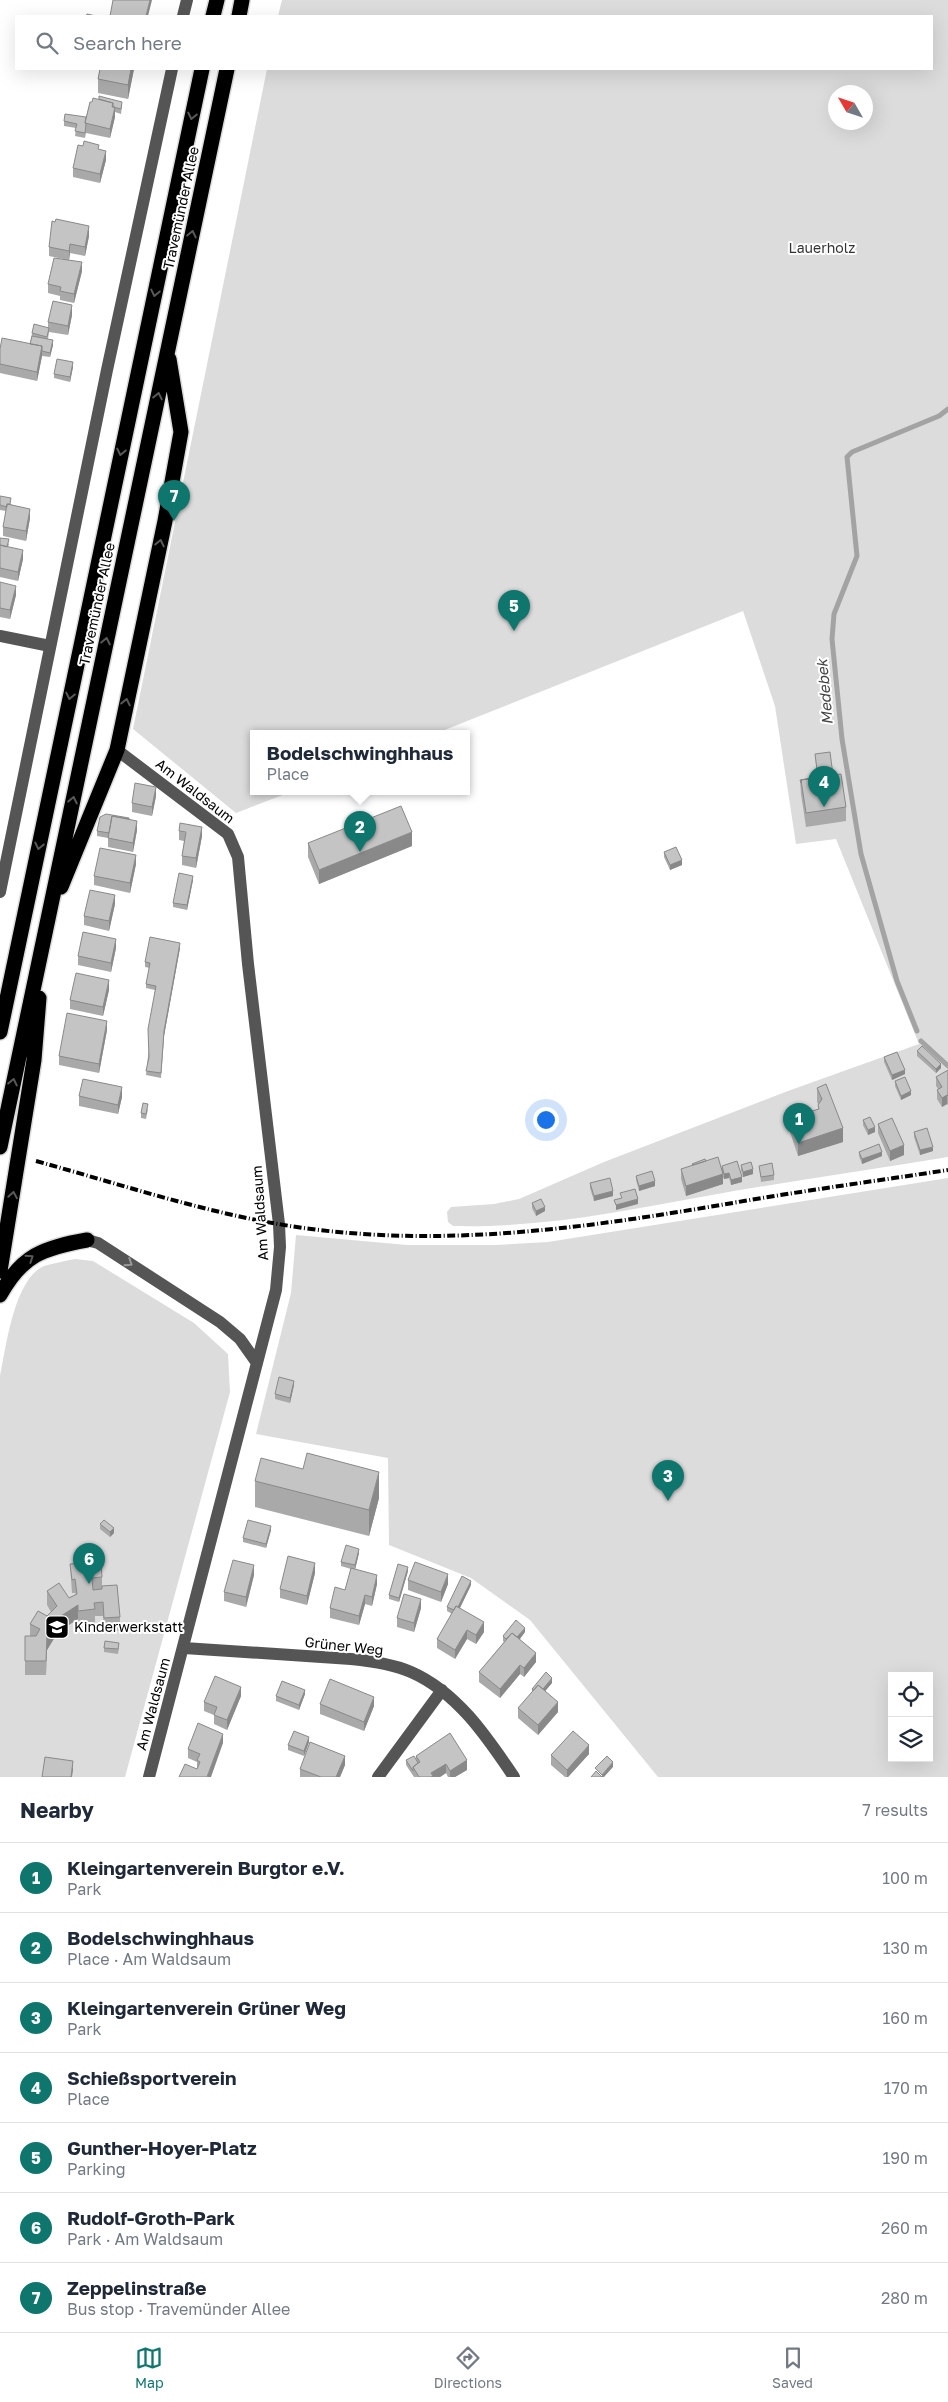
<!DOCTYPE html>
<html lang="en">
<head>
<meta charset="utf-8">
<style>
	body { margin:0; font-family:"Golos Text",sans-serif; background:#f6f6f7; color:#1f2937 }
	.controls { position:absolute; right:15px; bottom:15px; display:grid; overflow:hidden; border-radius:0px; box-shadow:0 5px 20px #0002 }
	.controls button { width:45px; height:45px; display:grid; place-items:center; padding:0; border:0; border-bottom:1px solid #e0e1e3; background:#fff; color:#1f2937; font:25px sans-serif }
	.compass { position:absolute; left:828px; top:85px; width:45px; height:45px; border-radius:50%; background:#fff; box-shadow:0 5px 20px #0002; rotate:309deg }
	.you { position:absolute; left:545px; top:1119px; width:18px; height:18px; margin:-12px; border:4px solid #fff; border-radius:50%; background:#1a73e8; box-shadow:0 0 0 8px #1a73e833 }
	.badge { display:grid; place-items:center; width:32px; height:32px; border-radius:50%; background:#0f766e; color:#fff; font-size:16px; font-weight:700 }
	.pin { position:absolute; translate:-50% -41px; filter:drop-shadow(0 1px 2px #0008) }
	.pin::after { content:''; position:absolute; top:26px; width:18px; height:15px; background:inherit; clip-path:polygon(0 0,100% 0,50% 100%) }
	.popup { position:absolute; left:250px; top:730px; width:220px; height:65px; box-sizing:border-box; display:grid; place-content:center; border-radius:0px; background:#fff; filter:drop-shadow(0 1px 4px #0005); font-size:16px; white-space:nowrap; color:#747a83 }
	.popup b { font-size:19px; color:#1f2937 }
	.popup::after { content:''; position:absolute; left:50%; top:100%; margin-left:-10px; border:10px solid transparent; border-top-color:#fff }
	.list { margin:0; padding:0; list-style:none }
	h2 { display:flex; justify-content:space-between; align-items:center; height:65px; margin:0; padding:0 20px; font-size:21px }
	h2 small { font-size:16px; font-weight:400; color:#747a83 }
	.list li { display:grid; grid-template-columns:32px 1fr auto; gap:15px; align-items:center; box-sizing:border-box; height:70px; padding:0 20px; border-top:1px solid #e0e1e3 }
	.list b { display:block; font-size:19px; white-space:nowrap }
	.list p { margin:0; font-size:16px; white-space:nowrap; color:#747a83 }
	.list em { font-size:16px; font-style:normal; color:#747a83 }
	.icon { flex:none; width:28px; height:28px; fill:none; stroke:currentColor; stroke-width:2; stroke-linecap:round; stroke-linejoin:round }
	.map { position:relative; flex:none; width:948px; height:1777px; overflow:hidden }
	.search { position:absolute; background:#fff; box-shadow:0 5px 20px #0002; left:15px; right:15px; top:15px; height:55px; display:flex; align-items:center; gap:12px; box-sizing:border-box; padding:0 18px; border-radius:0px; color:#747a83; font-size:19px }
	.sheet { height:555px; background:#fff }
	nav { display:flex; justify-content:space-around; align-items:center; box-sizing:border-box; height:70px; border-top:1px solid #e0e1e3; background:#fff; font-size:14px; color:#747a83 }
	nav a { display:grid; justify-items:center; gap:2px }
	nav .on { color:#0f766e }
	.map>svg:first-child { display:block }
</style>
</head>
<body>
<div class="map">
<svg width="948" height="1777" viewBox="0 0 948 1777">
	<rect width="100%" height="100%" fill="#fff"/>
	<path fill="#dcdcdc" fill-rule="evenodd" d="M282,0H948V1157C869,1170 790,1181 712,1195C622,1211 545,1228 453,1226L448,1222L447,1212L451,1207L494,1204L519,1199L604,1162L788,1091L919,1044L836,839L796,844L775,706L743,611L437,733H254V791H293L236,813L133,729L267,69H932V16H278ZM836,92H866V122H836Z
		M948,1178V1777H658L530,1620L471,1578L389,1545L388,1458L256,1434L291,1293L296,1235L407,1245H496L548,1242ZM892,1676H929V1758H892Z
		M75,1259L93,1261L194,1323L228,1354L230,1392L125,1777H0V1376C6,1347 14,1279 44,1266C54,1263 65,1261 75,1259Z"/>
	<g fill="none" stroke-linecap="round" stroke-linejoin="round">
		<path stroke="#a3a3a3" stroke-width="5" d="M917,1031L897,981L861,854L842,739L832,639L834,614L857,556L847,457L852,452L939,416L948,409
			M921,1041L948,1066"/>
		<g stroke="#dbdbdb" stroke-width="18">
			<path id="highway" d="M213,16L217,0
				M239,16L242,0
				M61,887L117,750L165,521L181,432L169,359
				M0,1032L202,69
				M0,1147L227,69
				M0,1271L34,1060L39,998
				M0,1295C22,1255 43,1248 87,1240"/>
		</g>
		<path stroke="#555" stroke-width="12" d="M183,16L187,0
			M0,636L50,646
			M117,750L228,834L238,857L248,964L279,1224L280,1247L276,1290L149,1777
			M0,892L107,370L172,69
			M87,1240L98,1243L220,1322L240,1339L257,1363
			M184,1648L351,1659C371,1661 393,1664 411,1672C457,1692 487,1737 514,1777
			M378,1777L442,1690"/>
		<use href="#highway" stroke="#000" stroke-width="15"/>
		<path stroke="#000" stroke-width="4" stroke-dasharray="8 2.5 1 2.5" stroke-linecap="butt" d="M36,1161C127,1186 217,1217 311,1229C461,1248 604,1225 750,1200C816,1189 882,1180 948,1170"/>
	</g>
	<path fill="#a9a9a9" d="M100,69H134L128,99L98,93V79Z
		M90,102L122,106L121,114L115,112V117L110,138L86,133L85,138L75,136L76,128L64,126V121L86,117Z
		M106,160L100,183L73,177V168Z
		M89,236L85,256L70,253L69,260L82,271L74,303L60,300V296L48,293V284L68,260L49,256V247Z
		M72,315L68,335L49,332L48,339L53,345L50,357L42,356L37,381L0,373V349L30,344L32,333L48,328V322Z
		M73,367L70,382L54,378V374Z
		M0,496L30,518L26,541L3,536V527L6,511L0,510Z
		M0,538L9,544L8,547L23,559L18,581L0,577Z
		M0,582L16,595L10,619L0,617Z
		M815,754L833,775L846,807V821L806,827L801,794L800,780L817,777Z
		M156,796L152,816L132,812V803Z
		M129,819L137,830L133,852L108,847V838L97,836V831Z
		M179,831L202,836L196,868L182,865V856L184,841L179,840Z
		M308,843L412,846L319,884L308,857Z
		M664,852L682,865L670,870L664,857Z
		M136,864L130,893L94,885V876Z
		M193,880L187,910L173,907V903Z
		M115,904L109,931L84,925V916Z
		M116,948L111,972L78,965V956Z
		M180,948L164,1036L161,1078L146,1075L155,990L146,988V984L150,968L145,967V962Z
		M109,990L103,1016L70,1009V1000Z
		M107,1030L99,1073L59,1065V1056Z
		M917,1051L941,1068L936,1073L917,1056Z
		M884,1057L905,1074L892,1080L884,1062Z
		M948,1070V1105L947,1104L942,1107L937,1099V1090L938,1089L936,1086V1077Z
		M895,1081L911,1095L901,1100L895,1086Z
		M817,1088L843,1142L798,1156L790,1132V1118L818,1109L819,1105L817,1102Z
		M79,1096L122,1097L118,1114L79,1106Z
		M148,1109L146,1119L141,1118V1113Z
		M863,1120L875,1132L868,1135L863,1125Z
		M878,1124L904,1155L890,1161L878,1133Z
		M914,1132L933,1151L920,1155L914,1137Z
		M859,1152L882,1156L862,1164L859,1156Z
		M706,1161L722,1169V1166L742,1182L731,1185L729,1178L724,1179L723,1177V1184L686,1196L681,1179V1169L692,1166V1164Z
		M741,1165L753,1174L743,1177L741,1170Z
		M759,1166L774,1175V1180L761,1182Z
		M636,1176L655,1186L639,1191L636,1180Z
		M590,1183L613,1196L594,1201L590,1188Z
		M532,1203L545,1211L536,1216L532,1208Z
		M294,1385L290,1403L275,1399V1394Z
		M255,1481L379,1498L369,1536L255,1507Z
		M100,1524L114,1533L110,1537L100,1529Z
		M271,1530L266,1548L243,1542V1538Z
		M359,1553L355,1569L377,1584L372,1606L365,1604L359,1625L330,1618V1608L345,1590L351,1569L341,1566V1562Z
		M70,1564L102,1577V1586L120,1617V1631L104,1632L103,1616H95V1623L78,1625V1619L58,1632L47,1650L46,1675H25V1636H30V1624L47,1616L51,1612L47,1605V1591L69,1598L76,1594L75,1593H72Z
		M408,1571L399,1602L389,1599V1595Z
		M315,1573L307,1605L280,1598V1589Z
		M254,1575L246,1607L224,1601V1592Z
		M408,1580L448,1584L441,1602L408,1590Z
		M471,1585L460,1608L484,1632L476,1644L467,1639L455,1659L437,1648V1639L452,1614L447,1611V1607Z
		M421,1608L414,1632L397,1627V1618Z
		M525,1632L520,1639L536,1662L524,1677L520,1674L500,1698L479,1682V1672L504,1642L503,1641V1636Z
		M104,1648H119L118,1654L104,1652Z
		M552,1683L545,1691L558,1712L538,1735L518,1718V1708L532,1693V1689Z
		M305,1694L299,1710L276,1701V1696Z
		M241,1696L227,1730L214,1724V1715L204,1711V1702Z
		M320,1704L374,1706L364,1731L320,1714Z
		M309,1742L304,1756L288,1750V1745Z
		M223,1743L197,1769V1762L188,1758V1749Z
		M589,1754L568,1777H565L551,1765V1755Z
		M416,1756L467,1770L455,1777H448L446,1773L440,1777H414L406,1765V1760H416Z
		M345,1765L340,1777H300V1769Z"/>
	<path fill="#898989" d="M150,0H152L148,16H146Z
		M131,69H134L128,99V85Z
		M115,107V117L110,138V129Z
		M106,151V160L100,183V174Z
		M89,226V236L85,256V247Z
		M70,244V253L69,260V251Z
		M82,262V271L74,303V294Z
		M72,305V315L68,335V326Z
		M53,340V345L50,357V353Z
		M42,346V356L37,381V372Z
		M73,362V367L70,382V377Z
		M30,509V518L26,541V531Z
		M23,550V559L18,581V572Z
		M16,586V595L10,619V610Z
		M156,787V796L152,816V807Z
		M137,821V830L133,852V843Z
		M202,827V836L196,868V858Z
		M412,832V846L319,884V870Z
		M136,855V864L130,893V883Z
		M682,860V865L670,870V865Z
		M193,876V880L187,910V905Z
		M115,895V904L109,931V921Z
		M116,939V948L111,972V963Z
		M180,943V948L164,1036L161,1078L164,1031Z
		M109,980V990L103,1016V1007Z
		M107,1021V1030L99,1073V1064Z
		M941,1064V1068L936,1073V1069Z
		M905,1070V1074L892,1080V1075Z
		M122,1087V1097L118,1114V1105Z
		M911,1091V1095L901,1100V1096Z
		M947,1095V1104L942,1107V1098Z
		M875,1127V1132L868,1135V1130Z
		M843,1128V1142L798,1156V1143Z
		M904,1145V1155L890,1161V1151Z
		M933,1147V1151L920,1155V1150Z
		M882,1152V1156L862,1164V1159Z
		M753,1169V1174L743,1177V1172Z
		M729,1173V1178L724,1179V1174Z
		M723,1174V1184L686,1196V1186Z
		M742,1177V1182L731,1185V1180Z
		M655,1181V1186L639,1191V1186Z
		M613,1191V1196L594,1201V1196Z
		M638,1199V1204L616,1210V1205Z
		M545,1207V1211L536,1216V1211Z
		M294,1381V1385L290,1403V1398Z
		M379,1472V1498L369,1536V1510Z
		M271,1526V1530L266,1548V1544Z
		M114,1528V1533L110,1537V1532Z
		M359,1549V1553L355,1570V1565Z
		M315,1563V1573L307,1605V1596Z
		M254,1565V1575L246,1607V1597Z
		M408,1567V1571L399,1602V1598Z
		M448,1574V1584L441,1602V1592Z
		M377,1575V1584L372,1606V1597Z
		M471,1581V1585L456,1616V1611Z
		M365,1595V1604L359,1625V1616Z
		M421,1599V1608L414,1632V1623Z
		M78,1605V1619L58,1632L47,1650L46,1675L47,1636L58,1618Z
		M484,1622V1632L476,1644V1635Z
		M525,1628V1632L515,1645V1640Z
		M467,1630V1639L455,1659V1650Z
		M536,1653V1662L524,1677V1668Z
		M520,1665V1674L500,1698V1689Z
		M552,1678V1683L541,1696V1692Z
		M241,1687V1696L227,1730V1720Z
		M305,1690V1694L299,1710V1705Z
		M374,1697V1706L364,1731V1722Z
		M558,1702V1712L538,1735V1725Z
		M223,1734V1743L211,1777H207Z
		M309,1737V1742L304,1756V1751Z
		M589,1745V1754L568,1777H567V1770Z
		M345,1756V1765L340,1777H336Z
		M467,1760V1770L455,1777H450V1771Z
		M73,1761V1770L72,1777H71Z
		M613,1762V1767L604,1777H602V1775Z
		M446,1764V1773L440,1777H431V1773Z"/>
	<path fill="#c4c4c4" stroke="#898989" d="M113,0H150L146,16H110Z
		M87,14L96,16H86Z
		M100,69H131L128,85L98,79Z
		M99,96L122,102L121,109L113,107V103L99,99Z
		M93,98L113,103L112,107H115L110,129L85,123L90,102H92Z
		M65,114L86,117L85,123L86,124L85,133L75,131L77,124L64,121Z
		M84,141L99,145L98,149L106,151L100,174L73,168L78,145L83,146Z
		M56,219L89,226L85,247L70,244L69,251L49,247L52,221L55,222Z
		M54,258L82,262L74,294L60,291L61,287L48,284Z
		M53,301L72,305L68,326L48,322Z
		M34,324L49,328L47,337L32,333Z
		M32,336L53,340L50,353L42,351V346L30,344Z
		M2,338L42,346L37,372L0,364V349Z
		M57,359L73,362L70,377L54,374Z
		M0,496L11,498L10,504H7V507L0,505Z
		M7,504L30,509L26,531L3,527Z
		M0,538L9,539L7,547L0,545Z
		M0,545L23,550L18,572L0,568Z
		M0,582L16,586L10,610L0,608Z
		M830,752L833,775L801,780V783L800,780L818,777L815,754Z
		M841,774L846,807L806,813L801,780Z
		M135,783L156,787L152,807L132,803Z
		M401,806L412,832L319,870L308,843Z
		M106,814L129,818V819L112,816L109,833L97,831L100,817Z
		M112,816L137,821L133,843L108,838Z
		M180,823L202,827L196,858L182,856L186,832L179,831Z
		M676,847L682,860L670,865L664,852Z
		M100,848L136,855L130,883L94,876Z
		M179,873L193,876L187,905L173,903Z
		M90,890L115,895L109,921L84,916Z
		M83,932L116,939L111,963L78,956Z
		M150,937L180,943L164,1031L161,1073L146,1071L149,1057L148,1029L156,986L146,984L150,963L145,962Z
		M76,973L109,980L103,1007L70,1000Z
		M67,1013L107,1021L99,1064L59,1056Z
		M922,1046L941,1064L936,1069L917,1051Z
		M897,1052L905,1070L892,1075L884,1057Z
		M948,1070V1096L947,1095L942,1098L937,1090L942,1087L936,1077Z
		M905,1077L911,1091L901,1096L895,1081Z
		M83,1079L122,1087L118,1105L79,1096Z
		M826,1084L843,1128L798,1143L790,1118L819,1109L818,1105L822,1099L817,1088Z
		M143,1103L148,1104L146,1114L141,1113Z
		M870,1117L875,1127L868,1130L863,1120Z
		M892,1118L904,1145L890,1151L878,1124Z
		M927,1128L933,1147L920,1150L914,1132Z
		M879,1144L882,1152L862,1159L859,1152Z
		M718,1157L723,1174L686,1186L681,1169Z
		M705,1159L706,1161L693,1165L692,1164Z
		M737,1161L742,1177L731,1180L729,1173L724,1174L722,1166Z
		M751,1162L753,1169L743,1172L741,1165Z
		M772,1163L774,1175L761,1177L759,1166Z
		M652,1171L655,1181L639,1186L636,1176Z
		M610,1178L613,1191L594,1196L590,1183Z
		M635,1189L638,1199L616,1205L614,1200L622,1198L620,1193Z
		M541,1199L545,1207L536,1211L532,1203Z
		M279,1377L294,1381L290,1398L275,1394Z
		M307,1453L379,1472L369,1510L255,1481L261,1458L303,1469Z
		M104,1520L114,1528L110,1532L100,1524Z
		M248,1520L271,1526L266,1544L243,1538Z
		M346,1545L359,1549L355,1565L341,1562Z
		M288,1556L315,1563L307,1596L280,1589Z
		M233,1560L254,1565L246,1597L224,1592Z
		M101,1562L102,1577L92,1578L93,1590L102,1589V1586L117,1585L120,1617L104,1618L103,1602L94,1603L95,1609L78,1611V1605L58,1618L47,1636L46,1661H25V1636H36L40,1629L30,1624L38,1611L47,1616L57,1606L47,1591L59,1583L69,1598L77,1594L75,1579L72,1580L70,1564Z
		M415,1562L448,1574L441,1592L408,1580Z
		M398,1564L408,1567L399,1598L389,1595Z
		M351,1568L377,1575L372,1597L365,1595L359,1616L330,1608L335,1587L345,1590Z
		M462,1576L471,1581L458,1607L456,1606L454,1610L447,1607Z
		M404,1594L421,1599L414,1623L397,1618Z
		M456,1606L484,1622L476,1635L467,1630L455,1650L437,1639Z
		M516,1620L525,1628L517,1637L512,1633L506,1639L503,1636Z
		M512,1633L536,1653L524,1668L520,1665L500,1689L479,1672Z
		M105,1641L119,1643L118,1649L104,1648Z
		M546,1672L552,1678L543,1689L538,1685L534,1690L532,1689Z
		M215,1676L241,1687L227,1720L214,1715L217,1707L204,1702Z
		M330,1679L374,1697L364,1722L320,1704Z
		M282,1681L305,1690L299,1705L276,1696Z
		M538,1685L558,1702L538,1725L518,1708Z
		M198,1723L223,1734L207,1777H179L185,1764L197,1769L200,1762L197,1760L200,1754L188,1749Z
		M294,1731L309,1737L304,1751L288,1745Z
		M573,1731L589,1745L567,1770L551,1755Z
		M450,1733L467,1760L450,1771L446,1764L431,1773L433,1776L431,1777H419L413,1767L420,1762L416,1756Z
		M310,1742L345,1756L336,1777H321L300,1769Z
		M414,1756L418,1763L413,1767V1771L406,1760Z
		M607,1756L613,1762L602,1775L595,1768Z
		M45,1757L73,1761L71,1777H42Z
		M596,1771L602,1777H591Z"/>
	<defs><path id="oneway-chevron" d="M-2-3.5L2.5 0L-2 3.5" fill="none" stroke-width="1.6" stroke-linecap="round" stroke-linejoin="round" transform="scale(1.25)"/></defs>
	<g stroke="#595959">
		<use href="#oneway-chevron" transform="translate(192 116) rotate(102)"/>
		<use href="#oneway-chevron" transform="translate(192 234) rotate(-78)"/>
		<use href="#oneway-chevron" transform="translate(155 293) rotate(102)"/>
		<use href="#oneway-chevron" transform="translate(158 396) rotate(-78)"/>
		<use href="#oneway-chevron" transform="translate(121 452) rotate(102)"/>
		<use href="#oneway-chevron" transform="translate(160 543) rotate(-78)"/>
		<use href="#oneway-chevron" transform="translate(106 641) rotate(-78)"/>
		<use href="#oneway-chevron" transform="translate(70 696) rotate(102)"/>
		<use href="#oneway-chevron" transform="translate(126 702) rotate(-78)"/>
		<use href="#oneway-chevron" transform="translate(73 800) rotate(-78)"/>
		<use href="#oneway-chevron" transform="translate(39 846) rotate(102)"/>
		<use href="#oneway-chevron" transform="translate(13 1082) rotate(-78)"/>
		<use href="#oneway-chevron" transform="translate(13 1195) rotate(-81)"/>
		<use href="#oneway-chevron" transform="translate(30 1258) rotate(-34)"/>
	</g>
	<use stroke="#999" href="#oneway-chevron" transform="translate(129 1263) rotate(33)"/>
	<defs>
		<g id="school-square" transform="scale(1.25)"><rect x="-9" y="-9" width="18" height="18" rx="4" fill="#000" stroke="#fff"/><path d="M0-5L7-2L0 1L-7-2ZM-4 1L0 2.5L4 1V4Q0 6-4 4Z" fill="#fff"/></g>
	</defs>
	<g fill-rule="evenodd">
		<use href="#school-square" x="57" y="1627"/>
	</g>
	<g text-anchor="middle" stroke-width="4" stroke-linejoin="round" paint-order="stroke">
		<g font-size="14" fill="#000" stroke="#fff">
			<text transform="translate(181 208) rotate(-78)" y="5">Travemünder Allee</text>
			<text transform="translate(97 604) rotate(-78)" y="5">Travemünder Allee</text>
			<text transform="translate(195 791) rotate(38)" y="5">Am Waldsaum</text>
			<text transform="translate(260 1213) rotate(-94)" y="5">Am Waldsaum</text>
			<text transform="translate(344 1646) rotate(6)" y="5">Grüner Weg</text>
			<text transform="translate(153 1704) rotate(-75)" y="5">Am Waldsaum</text>
		</g>
		<g font-size="14" fill="#333" stroke="#fff">
			<text x="822" y="253">Lauerholz</text>
		</g>
		<g font-size="14" fill="#000" stroke="#fff" text-anchor="start">
			<text x="74" y="1632">Kinderwerkstatt</text>
		</g>
		<g font-size="15" font-style="italic" fill="#444" stroke="#fff">
			<text transform="translate(825 692) rotate(-95)" y="5">Medebek</text>
		</g>
	</g>
</svg>
<div class="controls">
<button><svg class="icon" aria-label="locate" viewBox="0 0 24 24"><circle cx="12" cy="12" r="6"/><path d="M12 2v4M12 18v4M2 12h4M18 12h4"/></svg></button>
<button><svg class="icon" aria-label="layers" viewBox="0 0 24 24"><path d="M12 4l9 5-9 5-9-5zM3 14l9 5 9-5"/></svg></button>
</div>
<svg class="compass" viewBox="-18 -18 36 36"><path d="M0-13l5 13h-10z" fill="#e53935"/><path d="M0 13l5-13h-10z" fill="#747a83"/></svg>
<div class="you"></div>
<div class="pin badge" style="left:799px;top:1144px">1</div>
<div class="pin badge" style="left:360px;top:852px">2</div>
<div class="popup"><b>Bodelschwinghhaus</b>Place</div>
<div class="pin badge" style="left:668px;top:1501px">3</div>
<div class="pin badge" style="left:824px;top:807px">4</div>
<div class="pin badge" style="left:514px;top:631px">5</div>
<div class="pin badge" style="left:89px;top:1584px">6</div>
<div class="pin badge" style="left:174px;top:521px">7</div>
<div class="search"><svg class="icon" aria-label="search" viewBox="0 0 24 24"><circle cx="10" cy="10" r="6"/><path d="M15 15l6 6"/></svg>Search here</div>
</div>
<section class="sheet">
<h2>Nearby<small>7 results</small></h2>
<ul class="list">
<li><span class="badge">1</span><div><b>Kleingartenverein Burgtor e.V.</b><p>Park</p></div><em>100 m</em></li>
<li><span class="badge">2</span><div><b>Bodelschwinghhaus</b><p>Place · Am Waldsaum</p></div><em>130 m</em></li>
<li><span class="badge">3</span><div><b>Kleingartenverein Grüner Weg</b><p>Park</p></div><em>160 m</em></li>
<li><span class="badge">4</span><div><b>Schießsportverein</b><p>Place</p></div><em>170 m</em></li>
<li><span class="badge">5</span><div><b>Gunther-Hoyer-Platz</b><p>Parking</p></div><em>190 m</em></li>
<li><span class="badge">6</span><div><b>Rudolf-Groth-Park</b><p>Park · Am Waldsaum</p></div><em>260 m</em></li>
<li><span class="badge">7</span><div><b>Zeppelinstraße</b><p>Bus stop · Travemünder Allee</p></div><em>280 m</em></li>
</ul>
</section>
<nav>
<a class="on"><svg class="icon" aria-label="map" viewBox="0 0 24 24"><path d="M3 6l6-2 6 2 6-2v14l-6 2-6-2-6 2zM9 4v14M15 6v14"/></svg>Map</a>
<a><svg class="icon" aria-label="directions" viewBox="0 0 24 24"><path d="M12 3l9 9-9 9-9-9zM9 14v-3h6M13 9l2 2-2 2"/></svg>Directions</a>
<a><svg class="icon" aria-label="saved" viewBox="0 0 24 24"><path d="M7 4h10v16l-5-4-5 4z"/></svg>Saved</a>
</nav>
</body>
</html>
